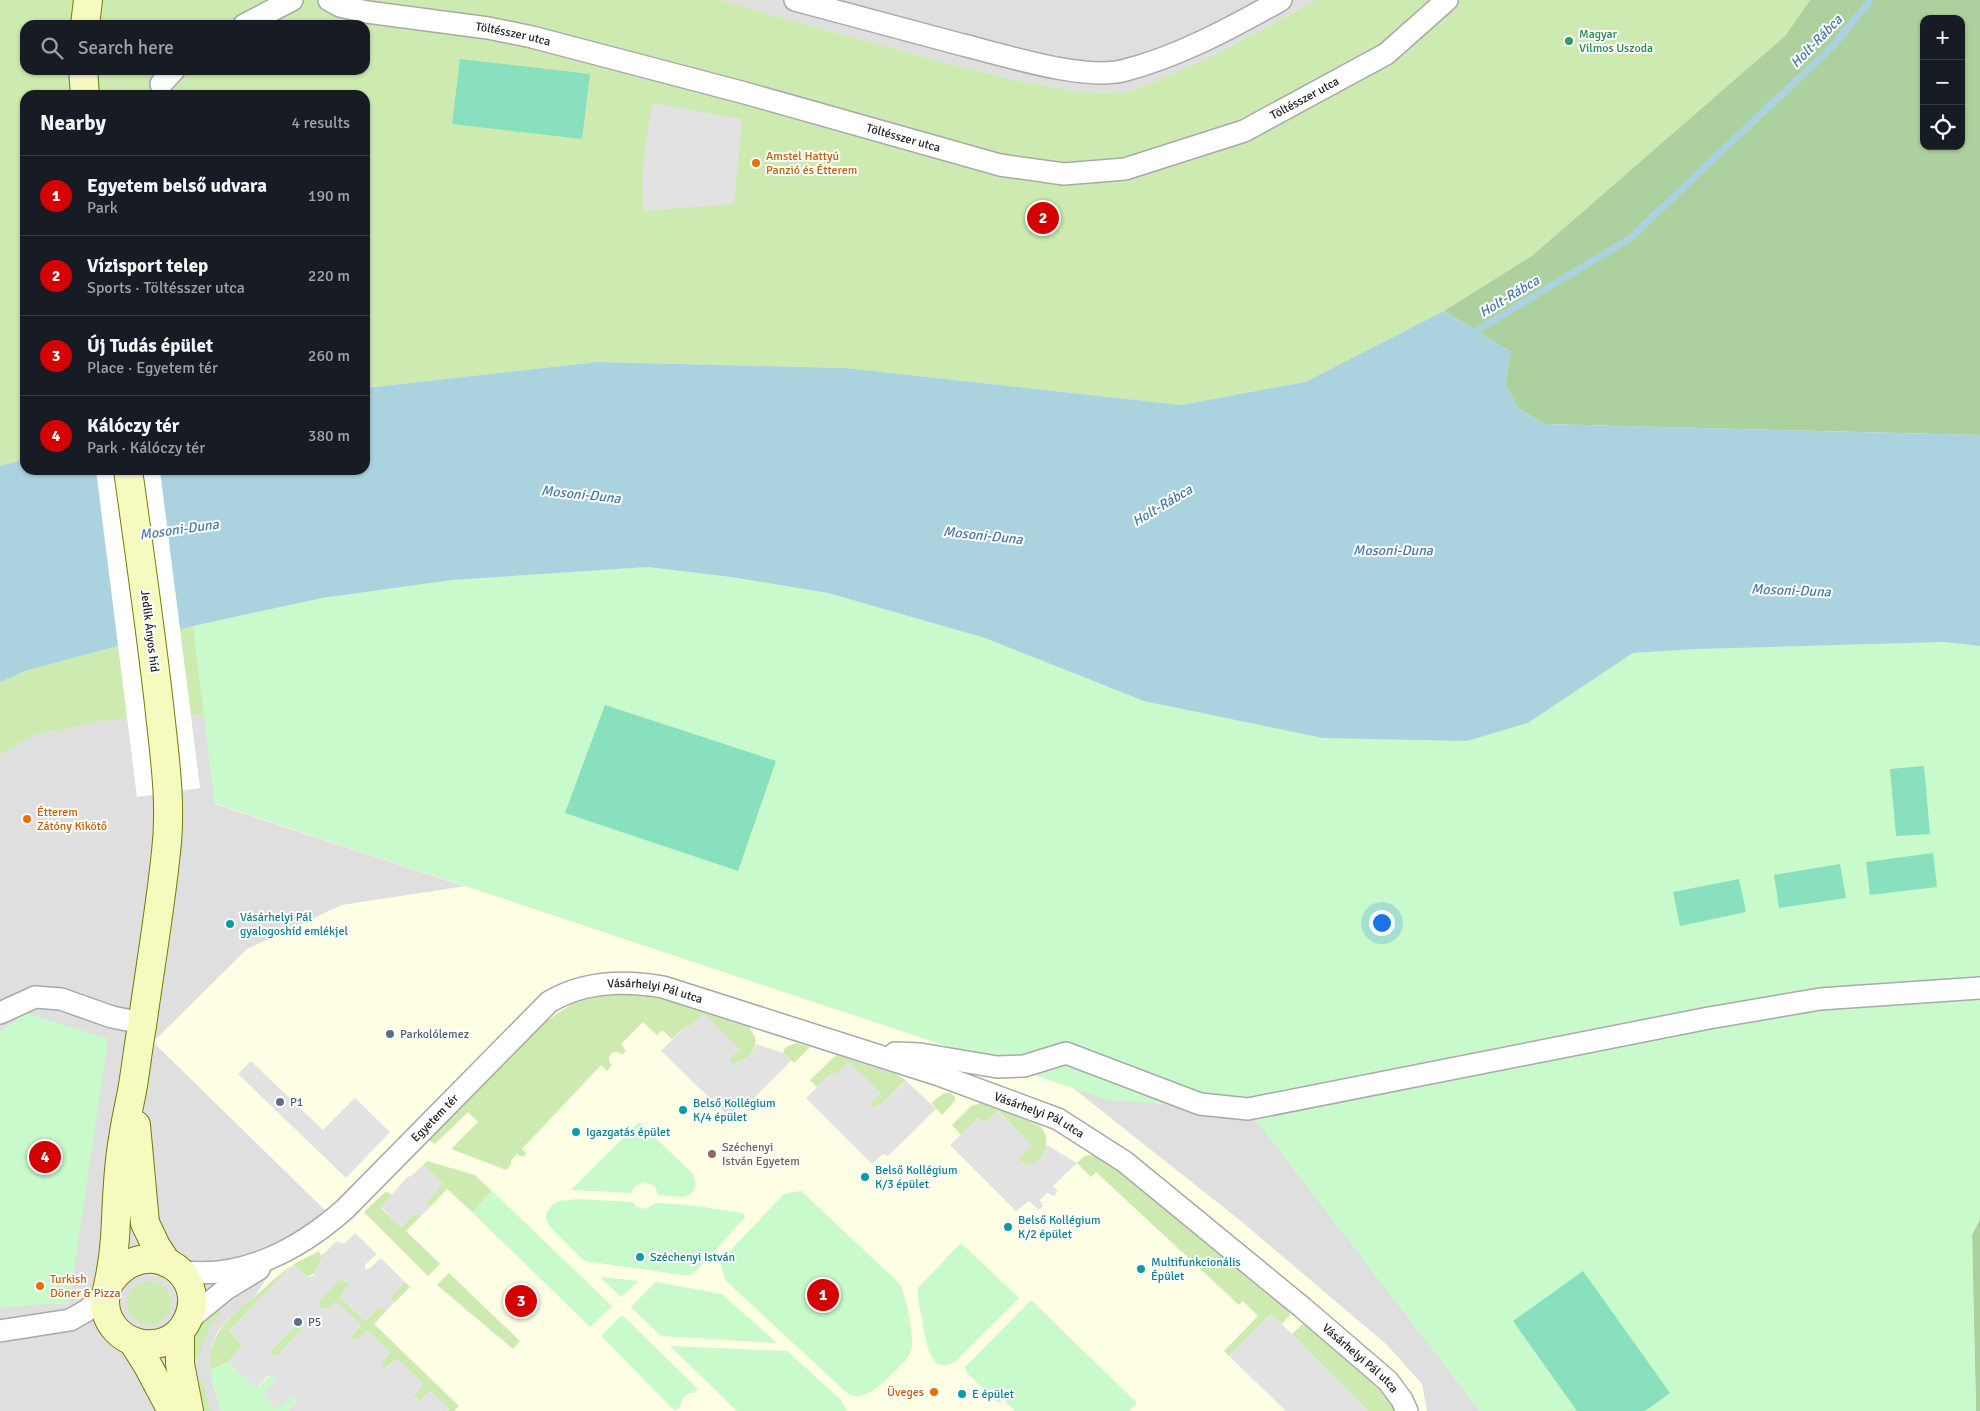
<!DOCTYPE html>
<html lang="en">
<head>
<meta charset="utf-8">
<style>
	body { margin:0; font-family:Signika,sans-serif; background:#20242c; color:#f1f3f6 }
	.controls { position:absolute; right:15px; top:15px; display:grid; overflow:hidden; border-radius:10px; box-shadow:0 1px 4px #0004 }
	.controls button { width:45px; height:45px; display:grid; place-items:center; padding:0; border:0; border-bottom:1px solid #363941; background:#171b24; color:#f1f3f6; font:25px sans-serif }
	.you { position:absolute; left:1381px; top:922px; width:18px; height:18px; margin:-12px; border:4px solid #fff; border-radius:50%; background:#1a73e8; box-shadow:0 0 0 8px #1a73e833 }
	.badge { display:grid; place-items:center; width:32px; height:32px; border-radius:50%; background:#d40000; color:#fff; font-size:16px; font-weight:700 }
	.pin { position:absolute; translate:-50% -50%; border:2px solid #fff; box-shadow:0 1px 5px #0006 }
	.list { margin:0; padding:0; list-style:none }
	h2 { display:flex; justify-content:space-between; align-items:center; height:65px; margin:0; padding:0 20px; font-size:21px }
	h2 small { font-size:16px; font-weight:400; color:#9ea1a6 }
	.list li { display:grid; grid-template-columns:32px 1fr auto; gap:15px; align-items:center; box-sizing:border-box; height:80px; padding:0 20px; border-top:1px solid #363941 }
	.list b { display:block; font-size:19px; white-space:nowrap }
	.list p { margin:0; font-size:16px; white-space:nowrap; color:#9ea1a6 }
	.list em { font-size:16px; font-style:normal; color:#9ea1a6 }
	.icon { flex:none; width:28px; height:28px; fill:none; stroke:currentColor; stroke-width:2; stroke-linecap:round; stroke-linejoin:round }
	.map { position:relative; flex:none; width:1980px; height:1411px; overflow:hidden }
	.search { position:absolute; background:#171b24; box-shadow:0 1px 4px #0004; left:20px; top:20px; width:350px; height:55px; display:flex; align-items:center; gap:12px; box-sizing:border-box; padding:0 18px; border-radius:15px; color:#9ea1a6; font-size:19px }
	.panel { position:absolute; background:#171b24; box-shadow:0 1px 4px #0004; left:20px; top:90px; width:350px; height:385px; border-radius:15px }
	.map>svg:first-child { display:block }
</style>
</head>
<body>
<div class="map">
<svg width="1980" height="1411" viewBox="0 0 1980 1411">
	<rect width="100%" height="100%" fill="#f2efe9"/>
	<path fill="#e0dfdf" d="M720,0H1316L1220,52L1175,73L1127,92L1084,93L1011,79L934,60Z
		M204,715L215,804L1109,1100L1248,1109L1480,1411H0V755L32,736L102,721Z"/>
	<path fill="#ffffe5" d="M466,886L1073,1088L1242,1222L1387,1345L1422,1384L1427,1411H221L213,1383L210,1362L212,1345L218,1331L228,1319L255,1296L270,1273L335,1220L153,1042L247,949L342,905Z"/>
	<path fill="#cdebb0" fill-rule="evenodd" d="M0,0H720L934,60L1011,79L1084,93L1127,92L1175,73L1220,52L1316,0H1810L1785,36L1533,255L1444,311L1305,382L1181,405L846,368L597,362L365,388V95H25V459L0,466ZM25,25H365V70H25Z
		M193,626L204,715L102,721L32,736L0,755V682L28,670Z
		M621,994L658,998L741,1022L749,1027L755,1037C758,1051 744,1065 730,1063L729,1059L739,1049L703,1014L689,1027L686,1026L672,1039L662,1030L657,1035L643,1022L621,1044L626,1051L622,1055L618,1052H613L609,1057V1062L612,1065L607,1071L601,1065L522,1149L526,1153L523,1157L517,1154L511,1161V1164L506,1170L451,1149L478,1122L468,1112L435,1144L428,1140L545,1022L572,1004L601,996Z
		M797,1043L810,1047L794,1063L783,1053C784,1046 790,1045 797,1043Z
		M836,1055L896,1074L904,1079V1082L882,1104L872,1108L869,1105L880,1093L837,1073H832L817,1087L810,1080Z
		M944,1093H951L955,1097V1101L942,1115L931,1103Z
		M981,1103L988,1104L1040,1126C1051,1138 1048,1162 1029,1165L1019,1161V1158L1031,1145L998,1111L985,1123L978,1118L961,1135L952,1125L971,1106Z
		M1089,1155L1100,1157L1287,1308L1290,1315L1282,1324L1271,1314L1229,1356L1224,1351L1258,1316L1243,1301L1239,1305L1096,1172L1091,1177L1077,1163L1084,1156Z
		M427,1161L475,1175L492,1191L472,1212L447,1189L430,1207L427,1203V1201L443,1184L423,1165Z
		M385,1192L390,1193L392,1196L381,1208L401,1227L415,1213L421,1216L406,1231L440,1264L428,1276L364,1212Z
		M319,1251L322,1258L315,1273L307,1277L293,1265L229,1331L241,1344V1348L228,1362L210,1370C208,1329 234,1314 262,1290C272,1281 283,1271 295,1264C302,1259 311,1256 319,1251Z
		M449,1273L520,1341L513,1349L437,1285Z
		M342,1279L348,1283V1287L340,1297L365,1321L378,1308L383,1307L387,1310L374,1324L459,1406L454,1411H447L449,1409L430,1391L420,1401L414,1398V1395L423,1384L397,1359L385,1369L382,1368V1361L390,1353L367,1331L357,1340L352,1339V1335L361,1325L336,1302L326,1310L320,1308L317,1305L319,1301L338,1280Z
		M127 1303a22 22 0 1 1 44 0a22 22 0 1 1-44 0Z
		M405,1282L410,1287L394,1303L390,1297Z
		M219,1305L220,1314L209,1328L200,1354L192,1363V1330Z
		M299,1322L303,1325L301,1330L278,1355L271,1356L270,1353L272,1349Z
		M1304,1323L1370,1376L1389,1397L1395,1411H1368L1292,1334Z
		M197,1378L203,1382L211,1411H198L191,1380Z"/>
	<path fill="#add19e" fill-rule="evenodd" d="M1810,0H1980V435L1544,424L1518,408L1505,384L1511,352L1444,311L1533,255L1785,36ZM1924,19H1961V146H1924Z
		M1980,1219V1411H1976L1972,1235Z"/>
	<path fill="#c8facc" d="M648,567L731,577L828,593L985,638L1528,723L1633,653L1697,649L1944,642L1980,646V1219L1972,1235L1976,1411H1480L1248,1110L1109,1100L215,803L193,626L322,598L452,580Z
		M26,1013L108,1039L69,1304H43L0,1308V1032Z
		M639,1122L693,1174L696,1184C693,1202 672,1196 658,1195L655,1186L644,1182L635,1186L631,1193L571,1190Z
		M492,1191L612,1306L590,1327L472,1212Z
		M801,1191L899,1283C906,1293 913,1333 912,1345C912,1351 909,1355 906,1360C892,1373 865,1408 846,1392L725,1280L720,1261L784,1194Z
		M579,1199L632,1202L637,1207L646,1209L656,1203L690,1205L743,1213L745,1217L695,1272L689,1275H683L584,1261L550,1227L546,1219L547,1212L553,1204L560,1201Z
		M961,1243L1019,1298L956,1361C929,1380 925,1335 922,1319C920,1309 917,1298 918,1288Z
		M600,1277L638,1281L621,1297Z
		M656,1282L722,1294L777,1343L661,1336L631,1307Z
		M1031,1300L1137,1403L1129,1411H1015L1003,1399L998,1403L967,1373L965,1367Z
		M622,1315L698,1389L694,1393H688L682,1399L681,1405L675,1411L601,1336Z
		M670,1346L787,1351L841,1400L847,1411H737Z
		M228,1362L256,1389L271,1375L274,1376L275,1381L262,1395L277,1410L293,1396L297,1398L296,1402L288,1411H221L210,1370Z"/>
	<path fill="#88e0be" d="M460,59L590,74L582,139L452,124Z
		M605,705L776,761L738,871L565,813Z
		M1924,766L1930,834L1896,836L1890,769Z
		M1933,853L1937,887L1870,895L1866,862Z
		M1840,864L1846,898L1779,908L1774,875Z
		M1739,879L1746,912L1680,926L1673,892Z
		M1583,1271L1670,1393L1645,1411H1577L1513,1321Z"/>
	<path fill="#e2e2e2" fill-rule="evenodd" d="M652,103L742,119L734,204L643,211L642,172Z
		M703,1013L740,1049L729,1059L730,1063H737L744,1060L754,1050L756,1044L783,1053L791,1061L744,1108L738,1106L728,1116L661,1051L686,1026L689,1027Z
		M251,1061L323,1130L355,1098L390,1132L346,1178L238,1074Z
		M849,1062L881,1093L869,1105V1107H875L882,1104L903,1084L904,1079L936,1109L888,1156L883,1154L872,1164L806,1098L832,1073H837Z
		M997,1111L1032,1145L1019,1158L1021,1162L1029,1165L1035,1163L1045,1153L1047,1145L1077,1163L1053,1186L1058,1191L1054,1196L1047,1193L1040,1200L1043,1206L1039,1210L1029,1201L1016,1211L950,1145L978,1118L985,1123Z
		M423,1165L443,1184L427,1201V1203L430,1207L421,1216L415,1213L401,1227L381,1207L407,1177L411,1176Z
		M355,1233L377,1254L365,1265V1269H369L381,1258L405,1282L390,1297L394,1303L387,1310L383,1307L378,1308L365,1321L340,1297L348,1287V1283L343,1279L338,1281L319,1301L317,1305L320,1308L325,1310L336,1301L361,1325L352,1335V1339L357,1340L367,1330L390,1353L382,1361V1368H387L397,1359L423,1384L414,1395L415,1399L420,1401L430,1391L449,1409L447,1411H288L296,1402L297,1398L293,1396L277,1410L262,1395L275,1381L274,1376L271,1375L267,1377L256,1389L228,1362L242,1346L229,1331L293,1265L307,1277L313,1276L321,1261V1256L337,1241L341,1243H345ZM299,1322L303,1325L301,1330L278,1355L271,1356L270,1353L272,1349Z
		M1271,1314L1286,1328L1368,1411H1286L1229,1356Z"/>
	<path fill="#aad3df" d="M1444,311L1511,352L1505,384L1518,408L1544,424L1980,435V646L1944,642L1697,649L1633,653L1528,723L1467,741L1323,738L1144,701L985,638L828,593L731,577L648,567L452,580L322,598L193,626L28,670L0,682V466L25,459V470H365V388L597,362L846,368L1181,405L1305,382Z"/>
	<path fill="#fff" d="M96,470H160L200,788L137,797Z"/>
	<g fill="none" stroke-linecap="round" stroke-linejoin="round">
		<path stroke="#aad3df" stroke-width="7" d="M1469,335L1629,239L1833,46L1869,2"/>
		<g stroke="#a9a9a9" stroke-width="24">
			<g id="street">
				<path id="s1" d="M329,0L340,6L367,12L488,28L532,37L745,93L1000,165L1064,174L1125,169L1244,131L1386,54L1447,0"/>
				<path d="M795,0C851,15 907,30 963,45C1004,55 1081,80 1122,71C1178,57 1231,28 1281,0"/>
				<path d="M244,25L292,0"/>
				<path d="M161,84L174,70"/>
				<path d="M0,1013L35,997L61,999L112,1017L142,1023"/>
				<path d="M895,1053L920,1054L997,1067L1024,1066L1066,1053L1200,1104L1248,1109L1709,1018L1820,999L1980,988"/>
				<path id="s2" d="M179,1271C241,1281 300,1249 345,1209L549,1002C584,981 624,980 663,987L936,1074L1058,1119L1125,1162L1303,1308L1388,1381L1402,1400L1407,1411"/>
				<path d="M187,1321L226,1289L259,1269"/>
				<path d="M0,1331L70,1320L86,1311L105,1296"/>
			</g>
		</g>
		<g stroke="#707d05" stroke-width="30">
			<path id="secondary" d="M85,25L88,0
				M83,70L85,95
				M136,1125L145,1223L156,1246L167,1263
				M109,1283C146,1230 211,1274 187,1321C167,1361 106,1346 105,1302C105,1295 108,1289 109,1281C112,1267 114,1252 115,1238C117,1205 117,1172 123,1139C125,1123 129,1107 132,1091C136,1069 138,1047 142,1026C150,968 160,910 166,852C172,802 164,753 159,704C150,626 139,548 128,470
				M180,1332V1364L189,1411
				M133,1342L147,1364L172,1411"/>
		</g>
		<use href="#street" stroke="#fff" stroke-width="21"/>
		<use href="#secondary" stroke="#f7fabf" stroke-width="28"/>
	</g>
	<circle fill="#2e9e5b" stroke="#fff" stroke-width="2" cx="1569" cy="41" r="5"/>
	<g fill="#e8710a" stroke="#fff" stroke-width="2">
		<circle cx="756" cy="163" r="5"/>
		<circle cx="27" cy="819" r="5"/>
		<circle cx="40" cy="1286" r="5"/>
		<circle cx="934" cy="1392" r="5"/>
	</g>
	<g fill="#0f9aa8" stroke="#fff" stroke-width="2">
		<circle cx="230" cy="924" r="5"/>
		<circle cx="683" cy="1110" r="5"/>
		<circle cx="576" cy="1132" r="5"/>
		<circle cx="865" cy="1177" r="5"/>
		<circle cx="1008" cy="1227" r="5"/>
		<circle cx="640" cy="1257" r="5"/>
		<circle cx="1141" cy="1269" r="5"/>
		<circle cx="962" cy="1394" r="5"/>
	</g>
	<g fill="#5c6f8a" stroke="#fff" stroke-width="2">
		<circle cx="390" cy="1034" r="5"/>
		<circle cx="280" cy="1102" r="5"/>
		<circle cx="298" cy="1322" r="5"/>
	</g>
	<circle fill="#8d6e63" stroke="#fff" stroke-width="2" cx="712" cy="1154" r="5"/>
	<g text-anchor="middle" stroke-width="4" stroke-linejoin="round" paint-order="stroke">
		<g font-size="12" fill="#27864d" stroke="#fff" text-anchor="start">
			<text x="1579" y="38">Magyar<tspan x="1579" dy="14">Vilmos Uszoda</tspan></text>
		</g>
		<g font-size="12" fill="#222" stroke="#fff">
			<text dy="4" stroke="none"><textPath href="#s1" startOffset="188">Töltésszer utca</textPath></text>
			<text dy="4" stroke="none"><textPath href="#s1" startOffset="1012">Töltésszer utca</textPath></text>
			<text dy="4" stroke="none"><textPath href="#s1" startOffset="592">Töltésszer utca</textPath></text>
			<text transform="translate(150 631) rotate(83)" y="4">Jedlik Ányos híd</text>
			<text dy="4" stroke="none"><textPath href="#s2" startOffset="584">Vásárhelyi Pál utca</textPath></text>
			<text dy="4" stroke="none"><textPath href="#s2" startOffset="989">Vásárhelyi Pál utca</textPath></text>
			<text dy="4" stroke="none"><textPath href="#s2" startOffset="311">Egyetem tér</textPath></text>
			<text dy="4" stroke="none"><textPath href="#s2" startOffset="1394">Vásárhelyi Pál utca</textPath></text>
		</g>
		<g font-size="12" fill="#c56008" stroke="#fff" text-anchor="start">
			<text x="766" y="160">Amstel Hattyú<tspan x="766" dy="14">Panzió és Étterem</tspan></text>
			<text x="37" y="816">Étterem<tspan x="37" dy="14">Zátóny Kikötő</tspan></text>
			<text x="50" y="1283">Turkish<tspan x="50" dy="14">Döner &amp; Pizza</tspan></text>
			<text x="924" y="1396" text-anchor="end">Üveges</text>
		</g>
		<g font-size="12" fill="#0d838f" stroke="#fff" text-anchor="start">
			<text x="240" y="921">Vásárhelyi Pál<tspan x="240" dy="14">gyalogoshíd emlékjel</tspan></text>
			<text x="693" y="1107">Belső Kollégium<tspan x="693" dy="14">K/4 épület</tspan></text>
			<text x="586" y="1136">Igazgatás épület</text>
			<text x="875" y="1174">Belső Kollégium<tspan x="875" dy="14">K/3 épület</tspan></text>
			<text x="1018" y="1224">Belső Kollégium<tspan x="1018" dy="14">K/2 épület</tspan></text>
			<text x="650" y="1261">Széchenyi István</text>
			<text x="1151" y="1266">Multifunkcionális<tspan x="1151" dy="14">Épület</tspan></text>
			<text x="972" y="1398">E épület</text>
		</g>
		<g font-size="12" fill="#4e5e75" stroke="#fff" text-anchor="start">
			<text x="400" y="1038">Parkolólemez</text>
			<text x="290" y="1106">P1</text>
			<text x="308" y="1326">P5</text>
		</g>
		<g font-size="12" fill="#785e54" stroke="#fff" text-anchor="start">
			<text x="722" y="1151">Széchenyi<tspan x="722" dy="14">István Egyetem</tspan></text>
		</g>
		<g font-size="14" font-style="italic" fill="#4a7aab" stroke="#fff">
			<text transform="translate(1816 41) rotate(-46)" y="5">Holt-Rábca</text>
			<text transform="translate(1509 296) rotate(-31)" y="5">Holt-Rábca</text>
			<text transform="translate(581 494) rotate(6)" y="5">Mosoni-Duna</text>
			<text transform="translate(1162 505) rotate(-31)" y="5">Holt-Rábca</text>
			<text transform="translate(179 529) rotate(-8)" y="5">Mosoni-Duna</text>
			<text transform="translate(983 535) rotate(6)" y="5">Mosoni-Duna</text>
			<text x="1393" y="555">Mosoni-Duna</text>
			<text transform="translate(1791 590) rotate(2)" y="5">Mosoni-Duna</text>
		</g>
	</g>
</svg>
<div class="controls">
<button>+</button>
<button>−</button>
<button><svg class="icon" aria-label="locate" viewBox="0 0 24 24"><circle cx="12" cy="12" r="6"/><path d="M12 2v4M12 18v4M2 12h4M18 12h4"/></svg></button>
</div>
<div class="you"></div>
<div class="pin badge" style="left:823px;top:1295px">1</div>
<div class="pin badge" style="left:1043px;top:218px">2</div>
<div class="pin badge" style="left:521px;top:1301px">3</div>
<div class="pin badge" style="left:45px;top:1157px">4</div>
<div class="search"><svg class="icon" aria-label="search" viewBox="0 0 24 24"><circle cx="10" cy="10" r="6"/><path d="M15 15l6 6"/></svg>Search here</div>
<section class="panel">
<h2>Nearby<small>4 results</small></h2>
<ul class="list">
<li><span class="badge">1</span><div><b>Egyetem belső udvara</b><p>Park</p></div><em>190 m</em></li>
<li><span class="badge">2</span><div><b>Vízisport telep</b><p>Sports · Töltésszer utca</p></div><em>220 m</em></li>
<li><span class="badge">3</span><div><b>Új Tudás épület</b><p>Place · Egyetem tér</p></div><em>260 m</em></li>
<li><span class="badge">4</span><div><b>Kálóczy tér</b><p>Park · Kálóczy tér</p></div><em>380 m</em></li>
</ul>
</section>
</div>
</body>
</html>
